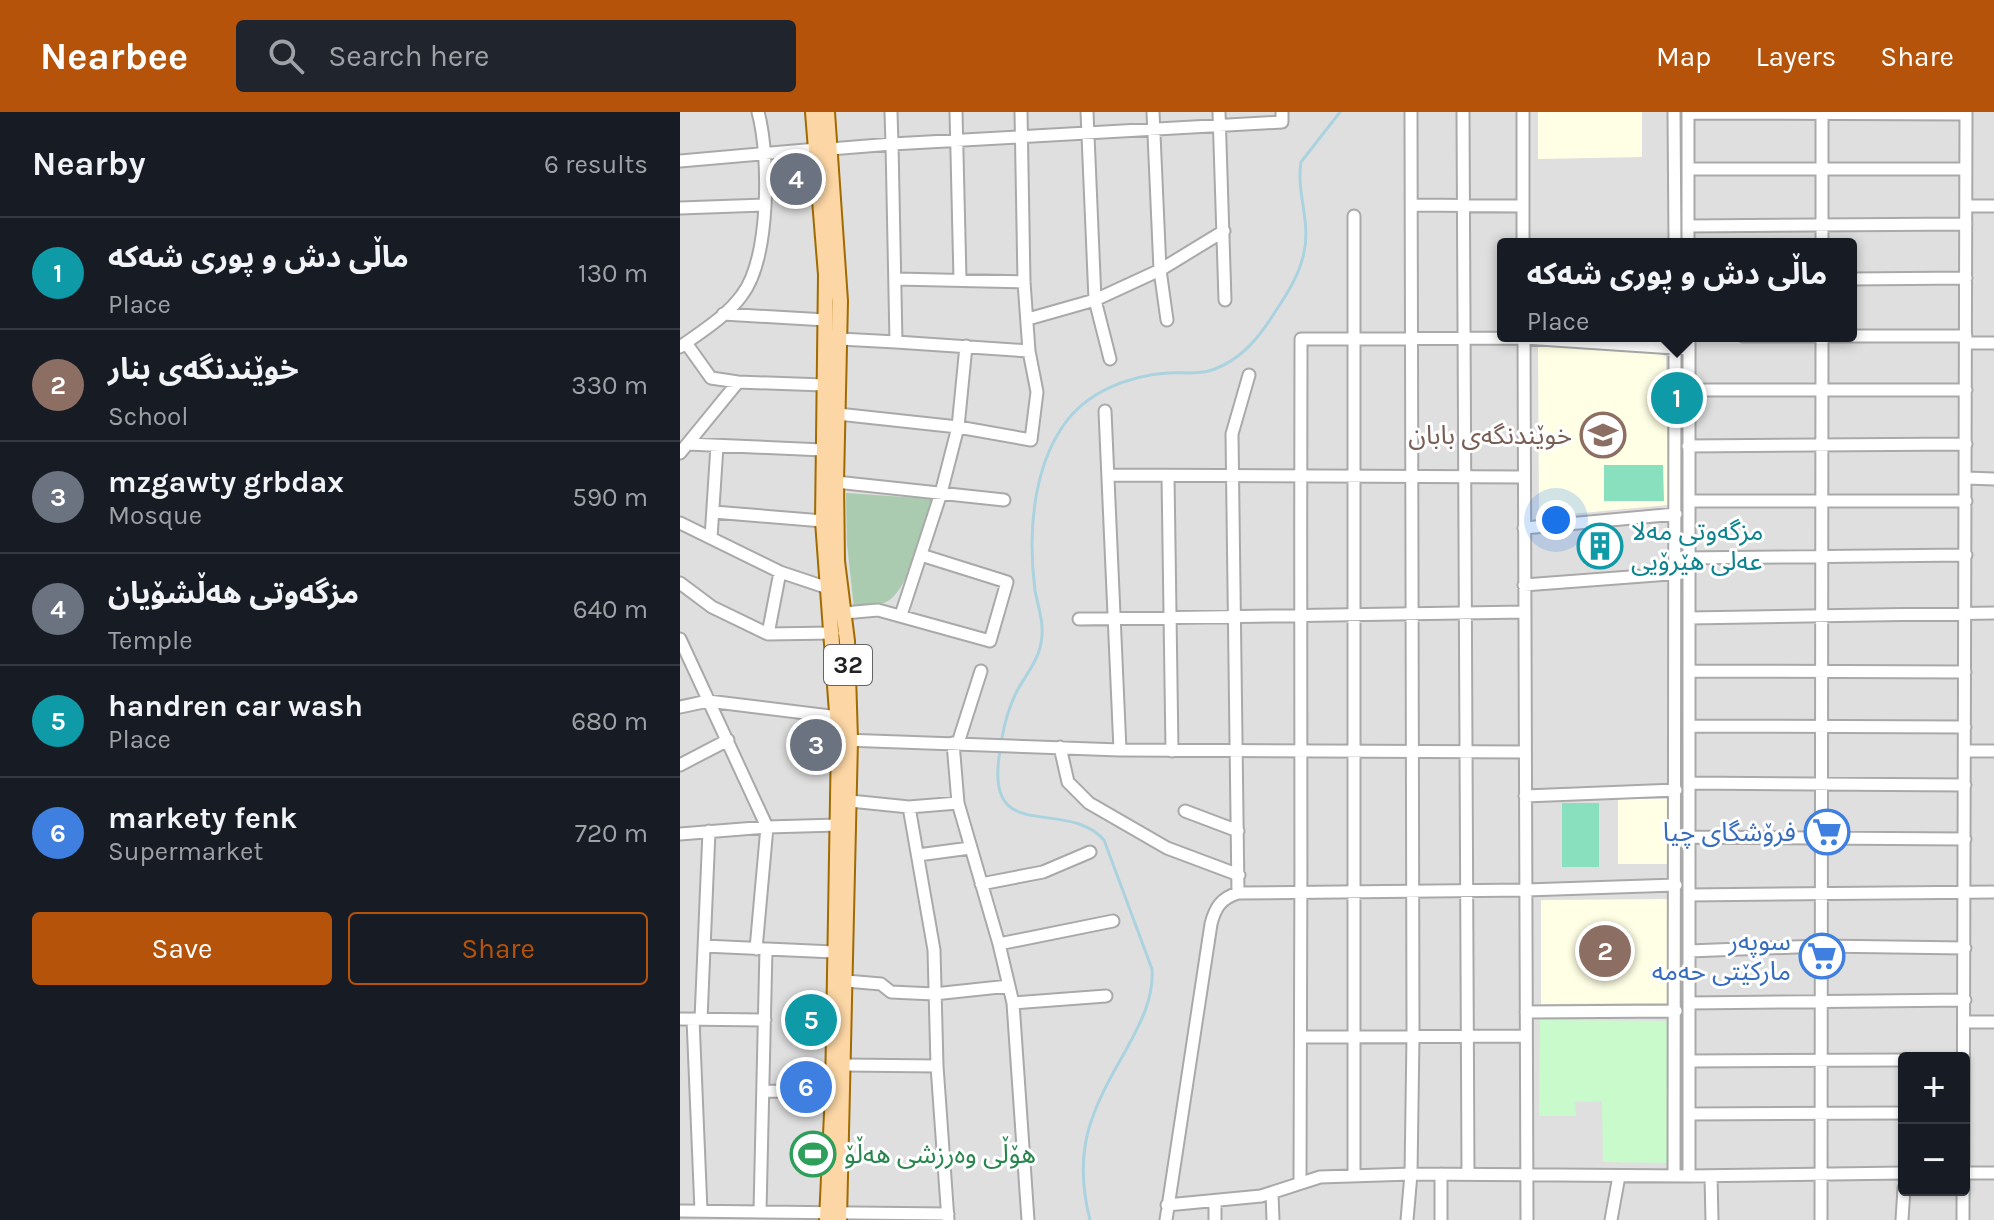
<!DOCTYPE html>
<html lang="en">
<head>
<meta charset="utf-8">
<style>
	body { margin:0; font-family:Karla,"Noto Sans Arabic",sans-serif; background:#20242c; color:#f1f3f6 }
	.controls { position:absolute; right:24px; bottom:24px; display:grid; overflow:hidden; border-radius:8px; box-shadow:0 2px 6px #0004 }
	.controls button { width:72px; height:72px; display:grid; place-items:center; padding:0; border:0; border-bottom:2px solid #363941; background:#171b24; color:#f1f3f6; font:40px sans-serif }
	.you { position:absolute; left:876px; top:408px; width:28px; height:28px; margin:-20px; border:6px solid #fff; border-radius:50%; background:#1a73e8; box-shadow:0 0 0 12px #1a73e833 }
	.badge { display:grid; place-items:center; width:52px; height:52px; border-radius:50%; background:#b45309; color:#fff; font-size:26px; font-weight:700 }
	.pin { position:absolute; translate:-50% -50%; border:4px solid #fff; box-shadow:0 2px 8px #0006 }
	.popup { position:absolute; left:817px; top:126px; width:360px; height:104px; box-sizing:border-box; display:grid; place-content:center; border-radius:8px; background:#171b24; filter:drop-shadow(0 2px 6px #0005); font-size:26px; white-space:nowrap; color:#9ea1a6 }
	.popup b { font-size:30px; color:#f1f3f6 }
	.popup::after { content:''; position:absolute; left:50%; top:100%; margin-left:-16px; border:16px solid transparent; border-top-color:#171b24 }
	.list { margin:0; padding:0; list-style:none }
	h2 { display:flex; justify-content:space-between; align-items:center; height:104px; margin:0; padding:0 32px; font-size:34px }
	h2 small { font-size:26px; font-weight:400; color:#9ea1a6 }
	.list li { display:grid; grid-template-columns:52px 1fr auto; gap:24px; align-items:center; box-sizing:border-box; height:112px; padding:0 32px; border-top:2px solid #363941 }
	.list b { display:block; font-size:30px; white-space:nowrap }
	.list p { margin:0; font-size:26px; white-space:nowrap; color:#9ea1a6 }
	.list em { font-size:26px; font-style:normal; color:#9ea1a6 }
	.actions { display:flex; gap:16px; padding:24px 32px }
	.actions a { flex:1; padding:18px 0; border:2px solid #b45309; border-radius:8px; text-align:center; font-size:28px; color:#b45309 }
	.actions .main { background:#b45309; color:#fff }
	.icon { flex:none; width:44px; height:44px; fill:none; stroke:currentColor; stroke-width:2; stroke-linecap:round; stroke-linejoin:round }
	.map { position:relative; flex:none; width:1314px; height:1108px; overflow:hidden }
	header { display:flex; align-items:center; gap:48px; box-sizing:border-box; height:112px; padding:0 40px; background:#b45309; color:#fff }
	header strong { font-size:38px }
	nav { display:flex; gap:44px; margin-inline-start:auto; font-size:28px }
	.search { width:560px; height:72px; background:#20242c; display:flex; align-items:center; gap:20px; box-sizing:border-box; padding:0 28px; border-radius:8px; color:#9ea1a6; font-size:30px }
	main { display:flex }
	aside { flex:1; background:#171b24 }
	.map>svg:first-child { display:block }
</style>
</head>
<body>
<header>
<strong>Nearbee</strong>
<div class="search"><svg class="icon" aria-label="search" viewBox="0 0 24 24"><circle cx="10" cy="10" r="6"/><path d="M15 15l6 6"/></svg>Search here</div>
<nav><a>Map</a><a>Layers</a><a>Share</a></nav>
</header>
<main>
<aside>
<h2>Nearby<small>6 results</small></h2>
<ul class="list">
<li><span class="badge" style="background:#0f9aa8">1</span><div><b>ماڵی دش و پوری شەکە</b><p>Place</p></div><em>130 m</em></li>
<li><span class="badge" style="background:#8d6e63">2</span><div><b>خوێندنگەی بنار</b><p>School</p></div><em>330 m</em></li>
<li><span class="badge" style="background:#6b7280">3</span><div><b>mzgawty grbdax</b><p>Mosque</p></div><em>590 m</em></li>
<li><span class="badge" style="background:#6b7280">4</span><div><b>مزگەوتی ھەڵشۆیان</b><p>Temple</p></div><em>640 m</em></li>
<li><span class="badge" style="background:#0f9aa8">5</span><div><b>handren car wash</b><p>Place</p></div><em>680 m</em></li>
<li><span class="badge" style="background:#3f7fe0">6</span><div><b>markety fenk</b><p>Supermarket</p></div><em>720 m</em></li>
</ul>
<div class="actions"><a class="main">Save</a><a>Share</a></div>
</aside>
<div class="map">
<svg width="1314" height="1108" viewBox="0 0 1314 1108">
	<rect width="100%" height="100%" fill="#f2efe9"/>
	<path fill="#e0dfdf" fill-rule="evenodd" d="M0,0H1314V1108H0ZM823,132H1171V224H823ZM1224,946H1284V1078H1224Z"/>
	<path fill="#f2dad9" d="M115,949H148V976L111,975Z"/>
	<path fill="#ffffe5" d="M858,0H962V45L858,47Z
		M858,234L975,240L986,244L988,393L859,405Z
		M938,687H988V752H938Z
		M989,787L990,891L861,892V788Z"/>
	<path fill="#aacbaf" d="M166,381L253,387C247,410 228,481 206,490C197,494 184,495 174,496L167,432Z"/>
	<path fill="#c8facc" d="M860,908L989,909V1051L923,1050L922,989L895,990L896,1004H859Z"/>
	<path fill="#88e0be" d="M924,353H983L984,389H924Z
		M882,691H919V755H882Z"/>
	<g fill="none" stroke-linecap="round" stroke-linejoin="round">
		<path stroke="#aad3df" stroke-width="3" d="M321,631C324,613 328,596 337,579C345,564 358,549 361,531C365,512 358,496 355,478C348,425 352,359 383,314C406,280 448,264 487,261C503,260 520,263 535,257C563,246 580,224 595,200C607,182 620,162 624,140C631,111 616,79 621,50L660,0
			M320,639C303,736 385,684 424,728L472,857C474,887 460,912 446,938C411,999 392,1037 410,1108"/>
		<g stroke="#a9a9a9" stroke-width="15">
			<path id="minor" d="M211,0L212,32L602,10V0
				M276,0L280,167
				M407,0L415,188L430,247
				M473,0L480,158L487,208
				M539,0L545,188
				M783,0L788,1062
				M843,0V132
				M994,0L995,132
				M1008,1L1286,2
				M150,37L212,32L216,230L160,227
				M0,49L137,37
				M1008,57H1286
				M732,93L843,94
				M1286,94H1314
				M0,96L85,93
				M674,104V1063
				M1008,114L1286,112
				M1008,132V0
				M1142,132V0
				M216,167L344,170
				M1171,167L1286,166
				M43,202L146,208
				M348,207L415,188L480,158L544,119
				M844,224L847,1108
				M1009,224V1064
				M1063,224H1286
				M216,230L349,239
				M6,231L31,266L58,270L144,273
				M1286,231H1314
				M0,235C21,220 47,204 62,183C90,146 90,44 78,0
				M1009,278H1286
				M425,299L440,638
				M158,302L278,315L351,328L357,280L349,239L344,170L341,0
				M8,332L143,338
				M1008,334L1286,332
				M0,341L58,270
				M428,363L844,365
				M488,364L492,639
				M1286,366L1314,367
				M156,370L324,388
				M1009,389H1286
				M34,400L143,409
				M0,411L100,460L148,476
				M844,416L996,402
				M31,426L37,334
				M1002,446L1286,443
				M0,471L32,495L88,522L153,521
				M844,473L1003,461
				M164,501L198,498L310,529L327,470L241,443
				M221,503L261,381L278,315L286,234
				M1009,506L1314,501
				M399,507L845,500
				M88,522L100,460
				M0,527L87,715L76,837
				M1009,559L1285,560
				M0,595L28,589L158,605
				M1009,614L1285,615
				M164,628L440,638L845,640
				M273,631L278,691L319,832L333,891L348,1108
				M278,631L301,559
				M380,635L388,670L409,691L487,736L559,763
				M1285,639H1314
				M0,653L48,628
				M1009,671L1285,673
				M845,684L996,678
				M170,689L229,695L278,691
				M229,695L254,838L257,954L268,1108
				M505,699L558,719
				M0,722L87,715L158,713
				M1009,725L1285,727
				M238,743L290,736
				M301,772L363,760L410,740
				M558,781L552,322L569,263
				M1009,783L1314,780
				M319,832L433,809
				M24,834L154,840
				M1009,839L1141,834L1285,836
				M166,869L201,872L211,880L254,882L329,874
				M333,891L426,884
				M1009,891L1285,888
				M846,900L996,899
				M0,907L85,908
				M13,907L21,1099
				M21,907L29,719
				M1285,910H1314
				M621,925L846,924
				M1009,949L1224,948
				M164,953L257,954
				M83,979L153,980
				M1009,1002L1224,1001
				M1284,1061H1314
				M761,1062V1108
				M994,1063L995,224
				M1031,1064L1032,1108
				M620,1070C622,789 620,508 621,227L844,226L1009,237
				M592,1081L593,1108
				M487,1093L581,1084L640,1065L731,1062L1009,1064L1224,1061
				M0,1099L268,1102
				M80,1099L86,837
				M486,1108L531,812C535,796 541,786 558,781L846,778L996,773
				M535,1108V1089
				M727,1108L731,1062L733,924L731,0
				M931,1108L939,1064
				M1141,1108L1142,224
				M1222,1108L1224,1076
				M1283,1108L1286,0"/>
		</g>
		<g stroke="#a06b00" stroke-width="18">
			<path id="major" d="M133,0L146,163L143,409L159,628L153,980L147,1108
				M147,0L160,189L156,370L157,449L167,529L170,628L159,1108"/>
		</g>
		<use href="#minor" stroke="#fff" stroke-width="11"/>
		<use href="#major" stroke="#fcd6a4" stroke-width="14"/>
	</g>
	<defs>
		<g id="school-ring" transform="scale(2.3)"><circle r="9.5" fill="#fff" stroke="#8d6e63" stroke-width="1.5"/><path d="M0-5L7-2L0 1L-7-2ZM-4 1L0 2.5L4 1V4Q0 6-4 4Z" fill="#8d6e63"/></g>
		<g id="building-ring" transform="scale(2.3)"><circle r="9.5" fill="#fff" stroke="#0f9aa8" stroke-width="1.5"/><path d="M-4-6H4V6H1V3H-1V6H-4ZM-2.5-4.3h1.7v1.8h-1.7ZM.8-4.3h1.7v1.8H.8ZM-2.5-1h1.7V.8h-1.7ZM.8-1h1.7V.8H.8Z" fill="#0f9aa8"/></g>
		<g id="supermarket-ring" transform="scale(2.3)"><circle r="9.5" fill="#fff" stroke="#3f7fe0" stroke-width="1.5"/><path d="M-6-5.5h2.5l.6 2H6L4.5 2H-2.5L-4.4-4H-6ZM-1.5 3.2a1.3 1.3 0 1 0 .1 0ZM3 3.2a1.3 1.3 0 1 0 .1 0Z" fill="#3f7fe0"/></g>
		<g id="stadium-ring" transform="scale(2.3)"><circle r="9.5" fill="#fff" stroke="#2e9e5b" stroke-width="1.5"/><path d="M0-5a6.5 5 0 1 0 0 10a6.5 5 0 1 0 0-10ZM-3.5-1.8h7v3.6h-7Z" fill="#2e9e5b"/></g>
	</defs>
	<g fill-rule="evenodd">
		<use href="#school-ring" x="923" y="323"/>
		<use href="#building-ring" x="920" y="434"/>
		<use href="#supermarket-ring" x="1147" y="720"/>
		<use href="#supermarket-ring" x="1142" y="844"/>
		<use href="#stadium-ring" x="133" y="1042"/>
	</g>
	<g text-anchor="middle" stroke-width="6" stroke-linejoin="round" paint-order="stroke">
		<rect fill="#fff" stroke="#646464" stroke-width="2" x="144" y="533" width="48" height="40" rx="6"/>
		<g font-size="24" font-weight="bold" fill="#222">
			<text x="168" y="561">32</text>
		</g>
		<g font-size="26" fill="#785e54" stroke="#fff" text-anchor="end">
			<text x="892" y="332">خوێندنگەی بابان</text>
		</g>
		<g font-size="26" fill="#0d838f" stroke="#fff" text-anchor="start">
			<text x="951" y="428">مزگەوتی مەلا<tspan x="951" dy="30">عەلی هێرۆیی</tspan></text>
		</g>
		<g font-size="26" fill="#366cbe" stroke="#fff" text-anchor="end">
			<text x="1116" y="729">فرۆشگای چیا</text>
			<text x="1111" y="838">سوپەر<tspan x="1111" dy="30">مارکێتی حەمە</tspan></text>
		</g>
		<g font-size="26" fill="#27864d" stroke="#fff" text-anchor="start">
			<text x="164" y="1051">ھۆڵی وەرزشی ھەڵۆ</text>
		</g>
	</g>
</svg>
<div class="controls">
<button>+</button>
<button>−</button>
</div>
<div class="you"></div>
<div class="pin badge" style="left:997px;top:286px;background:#0f9aa8">1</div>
<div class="popup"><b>ماڵی دش و پوری شەکە</b>Place</div>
<div class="pin badge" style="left:925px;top:839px;background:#8d6e63">2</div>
<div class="pin badge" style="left:136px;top:633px;background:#6b7280">3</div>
<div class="pin badge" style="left:116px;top:67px;background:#6b7280">4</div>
<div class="pin badge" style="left:131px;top:908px;background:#0f9aa8">5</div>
<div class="pin badge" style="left:126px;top:975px;background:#3f7fe0">6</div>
</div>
</main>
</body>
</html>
